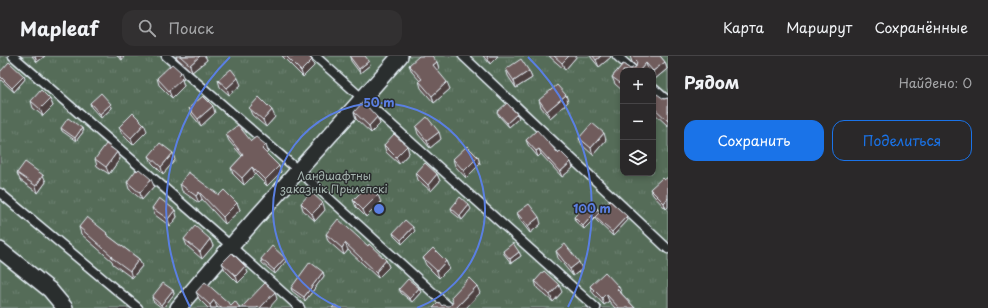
<!DOCTYPE html>
<html lang="ru">
<head>
<meta charset="utf-8">
<style>
	body { margin:0; font-family:"Playpen Sans",sans-serif; background:#323031; color:#f1f3f6 }
	.controls { position:absolute; right:12px; top:12px; display:grid; overflow:hidden; border-radius:8px; box-shadow:0 2px 6px #0003 }
	.controls button { width:36px; height:36px; display:grid; place-items:center; padding:0; border:0; border-bottom:1px solid #464446; background:#2a2829; color:#f1f3f6; font:20px sans-serif }
	.list { margin:0; padding:0; list-style:none }
	h2 { display:flex; justify-content:space-between; align-items:center; height:52px; margin:0; padding:0 16px; font-size:17px }
	h2 small { font-size:13px; font-weight:400; color:#a5a6a8 }
	.actions { display:flex; gap:8px; padding:12px 16px }
	.actions a { flex:1; padding:9px 0; border:1px solid #1a73e8; border-radius:12px; text-align:center; font-size:14px; color:#1a73e8 }
	.actions .main { background:#1a73e8; color:#fff }
	.icon { flex:none; width:22px; height:22px; fill:none; stroke:currentColor; stroke-width:2; stroke-linecap:round; stroke-linejoin:round }
	.map { position:relative; flex:none; width:668px; height:252px; overflow:hidden }
	header { display:flex; align-items:center; gap:24px; box-sizing:border-box; height:56px; padding:0 20px; background:#2a2829; border-bottom:1px solid #464446 }
	header strong { font-size:19px }
	nav { display:flex; gap:22px; margin-inline-start:auto; font-size:14px }
	.search { width:280px; height:36px; background:#323031; display:flex; align-items:center; gap:10px; box-sizing:border-box; padding:0 14px; border-radius:12px; color:#a5a6a8; font-size:15px }
	main { display:flex }
	aside { flex:1; background:#2a2829 }
	.map>svg:first-child { display:block }
</style>
</head>
<body>
<header>
<strong>Mapleaf</strong>
<div class="search"><svg class="icon" aria-label="search" viewBox="0 0 24 24"><circle cx="10" cy="10" r="6"/><path d="M15 15l6 6"/></svg>Поиск</div>
<nav><a>Карта</a><a>Маршрут</a><a>Сохранённые</a></nav>
</header>
<main>
<div class="map">
<svg width="668" height="252" viewBox="0 0 668 252">
	<defs>
		<pattern id="park-tufts" width="24" height="20" patternUnits="userSpaceOnUse"><rect width="24" height="20" fill="#556c58"/><path d="M3 7l-1-3M5 7V3M7 7l1-3M15 17l-1-3M17 17v-4M19 17l1-3" fill="none" stroke="#6d8171"/></pattern>
	</defs>
	<rect width="100%" height="100%" fill="#383637"/>
	<filter id="ink" filterUnits="userSpaceOnUse"><feTurbulence type="fractalNoise" baseFrequency=".025" numOctaves="2"/><feDisplacementMap in="SourceGraphic" scale="8" xChannelSelector="R" yChannelSelector="G"/><feConvolveMatrix kernelMatrix="1 2 1 2 8 2 1 2 1" color-interpolation-filters="sRGB"/></filter>
	<g filter="url(#ink)">
		<path fill="url(#park-tufts)" stroke="#9eaea8" fill-rule="evenodd" d="M0,0H668V252H0ZM623,15H653V117H623Z"/>
		<g fill="none" stroke-linecap="round" stroke-linejoin="round">
			<g stroke="#e8f1f8" stroke-width="11">
				<path id="lane" d="M13,0L231,190L300,252
					M166,0L299,115L450,252
					M315,0L596,252
					M463,0L668,193
					M617,0L634,15
					M653,32L668,45
					M0,137L138,252"/>
			</g>
			<g stroke="#e8f1f8" stroke-width="18">
				<path id="street" d="M0,194L50,234L65,252
					M178,252C250,166 327,84 400,0"/>
			</g>
			<use href="#lane" stroke="#2a2d2e" stroke-width="8"/>
			<use href="#street" stroke="#2a2d2e" stroke-width="15"/>
		</g>
		<path fill="#5f4f4f" stroke="#e8f1f8" d="M32,0H45L37,6Z
			M117,0H124L122,4Z
			M176,0H205L207,4L192,16L177,2Z
			M282,0H310L314,10L303,21Z
			M483,0H498L490,8Z
			M549,0H577L565,14Z
			M590,0H610L611,1L599,11Z
			M630,0H660L665,6L667,13L655,23L653,20V15H649L648,14L647,15H623V35L615,28L612,21L623,8L630,13L636,11V10L632,6Z
			M350,1L369,5L370,9L360,17L351,5Z
			M437,6L439,13L437,14L450,33L434,47L421,32L419,25H420L412,16L409,9Z
			M506,13L529,15L532,22L516,32L508,20Z
			M0,16L25,23L14,36L0,23Z
			M157,22L184,23L182,24L184,30L172,42L159,29Z
			M218,24L241,29L229,39L220,31Z
			M566,39L568,46L550,62L541,51L539,44Z
			M668,42V70L653,56V43H664Z
			M50,43L53,50L43,60L33,52L31,45Z
			M90,47L111,48L112,52L101,62L91,51Z
			M189,52L215,57L201,70L192,59Z
			M249,52L275,61L266,71L252,59Z
			M354,56L377,61L380,68L371,77L356,63Z
			M497,56L519,62L509,71L499,60Z
			M119,71L147,75L133,89L122,78Z
			M416,71L441,83L430,92L418,78Z
			M61,72H82L83,76L76,85L62,75Z
			M226,78L266,89L268,96L266,97L281,116L267,130L255,118L244,129L233,118L231,112L242,100L229,85Z
			M579,82L606,84L593,99L582,89Z
			M526,84L558,97L571,106L573,112L562,121L541,98L538,101L528,89Z
			M384,89L407,90L409,97L399,108L386,96Z
			M117,96L120,103L109,118L97,110L95,103Z
			M149,100L175,104L163,118L152,107Z
			M478,101L480,108L466,122L455,110L453,103Z
			M17,117L46,126L38,137L20,124Z
			M416,117L437,118L440,125L431,135L418,124Z
			M664,124L666,153L653,139L650,133Z
			M127,126L154,130L142,144L129,133Z
			M180,128L219,139L237,147L240,154L225,168L202,143L199,147L182,135Z
			M353,144L381,146L366,161L356,151Z
			M301,147L325,154L315,165L303,154Z
			M152,152L175,154L177,161L170,170L155,159Z
			M451,152L471,153L462,164L452,156Z
			M598,153L599,156L628,164L613,180L597,165L595,162L584,173L575,165L574,161Z
			M517,157L541,168L530,177L520,164Z
			M79,171L107,177V179L139,203L142,210L132,222L113,208L112,205L81,178Z
			M415,175L402,188L394,180L393,177Z
			M326,178L368,190L386,204L389,211L378,222L348,194L344,199L328,185Z
			M184,183H210L213,190L202,203L187,190Z
			M503,195L519,196L521,200L511,207L504,198Z
			M556,195L582,213L573,220L558,202Z
			M285,202L286,205L275,218L262,207L261,203Z
			M423,202L446,205L449,212L439,222L426,209Z
			M222,207L245,210L248,217L238,227L225,214Z
			M323,216L324,220L305,245L292,235L291,232Z
			M535,225L562,236L553,246L537,232Z
			M590,230L622,238L635,252H615L609,245L604,249L593,237Z
			M399,233L421,236L412,246L401,237Z
			M173,234L174,238L163,252H162L153,245L152,241Z
			M196,236L231,249L240,252H218L217,251L216,252H208L199,243Z"/>
		<path fill="#4e4040" stroke="#e8f1f8" d="M35,0H45L37,6Z
			M120,0H124L122,4Z
			M200,0H205L207,4L192,16L190,9Z
			M488,0H498L490,8L487,1Z
			M569,0H577L565,14L562,7Z
			M601,0H610L611,1L599,11L596,4Z
			M312,4L314,10L303,21L301,15Z
			M369,5L370,9L360,17L359,13Z
			M437,6L439,13L435,16L433,9Z
			M665,6L667,13L655,23L653,15Z
			M646,7L648,14L647,15H639Z
			M529,15L532,22L516,32L514,25Z
			M181,16L184,23L182,24L184,30L172,42L169,35L178,19Z
			M24,20L25,23L14,36L12,32Z
			M238,22L241,29L229,39L227,32Z
			M447,26L450,33L434,47L432,40Z
			M566,39L568,46L550,62L547,55Z
			M50,43L53,50L43,60L40,53Z
			M111,48L112,52L101,62L100,58Z
			M213,50L215,57L201,70L198,63Z
			M272,54L275,61L266,71L263,64Z
			M517,58L519,62L509,71L507,67Z
			M377,61L380,68L371,77L369,70Z
			M144,68L147,75L133,89L131,82Z
			M82,72L83,76L76,85L75,82Z
			M439,76L441,83L430,92L427,85Z
			M604,77L606,84L593,99L591,92Z
			M266,89L268,96L264,99L262,93Z
			M407,90L409,97L399,108L396,101Z
			M539,93L541,98L538,101L536,95Z
			M117,96L120,103L109,118L106,111Z
			M173,97L175,104L163,118L161,111Z
			M478,101L480,108L466,122L464,115Z
			M571,106L573,112L562,121L560,116Z
			M279,110L281,116L267,130L265,124Z
			M252,111L255,118L244,129L242,122Z
			M437,118L440,125L431,135L428,129Z
			M43,119L46,126L38,137L36,130Z
			M151,123L154,130L142,144L140,137Z
			M199,136L202,143L199,147L196,140Z
			M378,139L381,146L366,161L363,154Z
			M668,142V151L666,153L664,147Z
			M237,147L240,154L225,168L223,161Z
			M323,147L325,154L315,165L312,158Z
			M469,149L471,153L462,164L460,160Z
			M598,153L600,157L584,173L583,170Z
			M175,154L177,161L170,170L168,163Z
			M627,160L628,164L613,180L612,176Z
			M539,161L541,168L530,177L528,170Z
			M413,171L415,175L402,188L401,184Z
			M210,183L213,190L202,203L200,196Z
			M345,187L348,194L344,199L342,192Z
			M519,196L521,200L511,207L510,203Z
			M285,202L286,205L275,218L274,214Z
			M139,203L142,210L132,222L130,215Z
			M386,204L389,211L378,222L376,216Z
			M446,205L449,212L439,222L437,215Z
			M579,206L582,213L573,220L570,213Z
			M245,210L248,217L238,227L236,220Z
			M323,216L324,220L305,245L304,241Z
			M559,229L562,236L553,246L550,239Z
			M477,230L480,237L466,252H456Z
			M619,231L622,238L617,233Z
			M419,232L421,236L412,246L410,243Z
			M173,234L174,238L163,252L161,249Z
			M275,236L277,243L269,252H260Z
			M606,238L609,245L604,249L602,242Z
			M214,244L217,251L216,252H211L210,249Z"/>
		<path fill="#6f5c5c" stroke="#e8f1f8" d="M180,0H200L190,9Z
			M286,0H308L312,4L301,15Z
			M351,0H365L369,5L359,13L350,1Z
			M419,0H432L437,6L433,9L447,26L432,40L419,25L422,23L409,9Z
			M554,0H569L562,7Z
			M593,0H601L596,4Z
			M631,0H660L665,6L653,15L646,7L639,15H623V29L612,21L623,8L630,13L636,11L637,6Z
			M521,3L529,15L514,25L506,13Z
			M9,6L24,20L12,32L0,20V16Z
			M172,8L181,16L178,19L182,23L169,35L157,22Z
			M231,13L238,22L227,32L218,24Z
			M557,29L566,39L547,55L539,44Z
			M41,34L50,43L40,53L31,45Z
			M101,37L111,48L100,58L90,47Z
			M657,38L664,43L668,42V65L653,51V43Z
			M203,40L213,50L198,63L189,52Z
			M259,41L272,54L263,64L249,52Z
			M363,46L377,61L369,70L354,56Z
			M507,47L517,58L507,67L497,56Z
			M133,57L144,68L131,82L119,71Z
			M427,61L439,76L427,85L416,71Z
			M68,62L82,72L75,82L61,72Z
			M592,67L604,77L591,92L579,82Z
			M238,69L251,85L256,81L266,89L262,93L279,110L265,124L252,111L242,122L231,112L243,99L226,78Z
			M537,74L558,97L560,95L571,106L560,116L539,93L536,95L526,84Z
			M394,78L407,90L396,101L384,89Z
			M160,87L173,97L161,111L149,100Z
			M106,88L117,96L106,111L95,103Z
			M467,90L478,101L464,115L453,103Z
			M25,106L43,119L36,130L17,117Z
			M425,107L437,118L428,129L416,117Z
			M139,113L151,123L140,137L127,126L136,114L137,115Z
			M188,116L219,139L224,134L237,147L223,161L199,136L196,140L180,128Z
			M668,121V142L664,147L650,133L662,122L664,124Z
			M368,129L378,139L363,154L353,144Z
			M311,136L323,147L312,158L301,147Z
			M460,141L469,149L460,160L451,152Z
			M159,142L175,154L168,163L152,152Z
			M589,145L598,153L583,170L574,161Z
			M610,145L627,160L612,176L595,161Z
			M529,148L539,161L528,170L517,157Z
			M87,161L107,177L106,178L139,203L130,215L111,201L112,200L79,171Z
			M338,163L368,190L369,188L386,204L376,216L345,187L342,192L326,178Z
			M405,164L413,171L401,184L393,177Z
			M195,170L210,183L200,196L184,183Z
			M513,187L519,196L510,203L503,195Z
			M565,188L579,206L570,213L556,195Z
			M272,190L285,202L274,214L261,203Z
			M433,192L446,205L437,215L423,202Z
			M232,197L245,210L236,220L222,207Z
			M310,206L323,216L304,241L291,232Z
			M544,215L559,229L550,239L535,225Z
			M605,216L619,231L617,233L635,252H619L606,238L602,242L590,230Z
			M469,222L477,230L456,252H433L439,246L442,250L443,249L449,250L451,249L453,246L451,241Z
			M408,223L419,232L410,243L399,233Z
			M205,226L231,249L235,245L240,252H221L214,244L210,249L196,236Z
			M163,227L173,234L161,249L152,241Z
			M265,227L275,236L260,252L258,251L257,252H241Z
			M335,249L339,252H332Z"/>
	</g>
	<g fill="none" stroke="#5a7fe2" stroke-width="2">
		<path d="M341 252A106 106 0 1 1 417 252"/>
		<path d="M190 251A213 213 0 0 1 230 1M528 1A213 213 0 0 1 568 251"/>
	</g>
	<g text-anchor="middle" stroke-width="3" stroke-linejoin="round" paint-order="stroke">
		<g font-size="11" fill="#a6b5b0" stroke="#2a2d2e">
			<text x="334" y="124">Ландшафтны<tspan x="334" dy="13">заказнік Прылепскі</tspan></text>
		</g>
	</g>
	<circle cx="379" cy="153" r="6" fill="#5a7fe2" stroke="#2a2d2e" stroke-width="2"/>
	<g font-size="12" text-anchor="middle" font-weight="bold" fill="#5a7fe2" stroke="#2a2d2e" stroke-width="3" stroke-linejoin="round" paint-order="stroke">
		<text x="379" y="51">50 m</text>
		<text x="592" y="157">100 m</text>
	</g>
</svg>
<div class="controls">
<button>+</button>
<button>−</button>
<button><svg class="icon" aria-label="layers" viewBox="0 0 24 24"><path d="M12 4l9 5-9 5-9-5zM3 14l9 5 9-5"/></svg></button>
</div>
</div>
<aside>
<h2>Рядом<small>Найдено: 0</small></h2>
<ul class="list">
</ul>
<div class="actions"><a class="main">Сохранить</a><a>Поделиться</a></div>
</aside>
</main>
</body>
</html>
